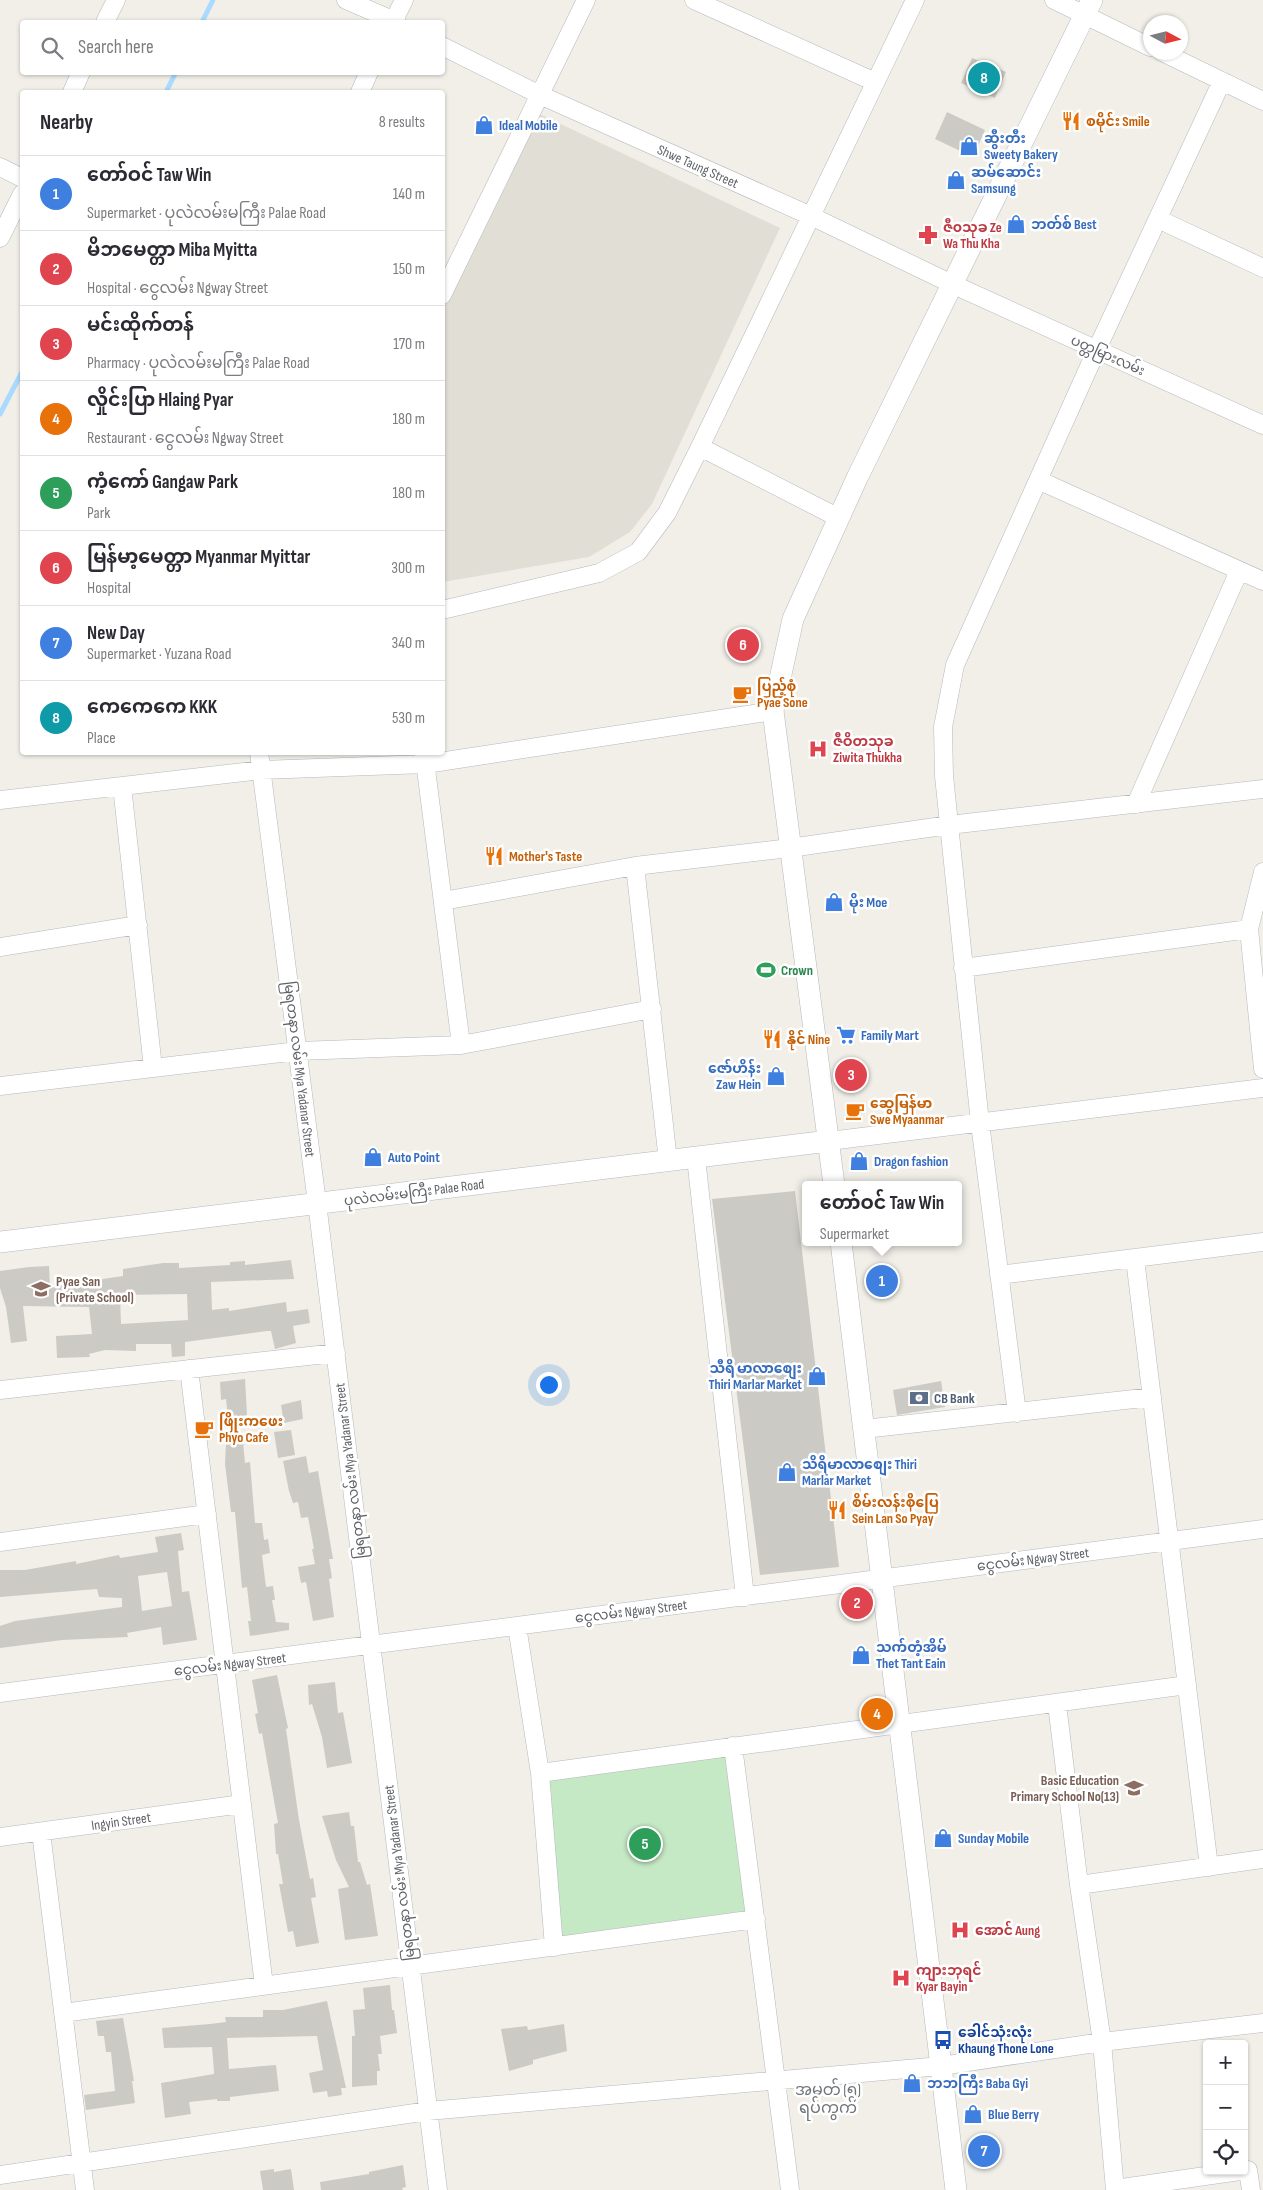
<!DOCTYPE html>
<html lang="en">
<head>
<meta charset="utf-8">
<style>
	body { margin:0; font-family:"Sofia Sans Condensed","Noto Sans Myanmar",sans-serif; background:#f2f2f3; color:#2b2b33 }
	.controls { position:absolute; right:15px; bottom:15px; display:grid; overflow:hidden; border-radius:5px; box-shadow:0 1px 4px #0004 }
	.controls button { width:45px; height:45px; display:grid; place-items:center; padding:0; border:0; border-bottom:1px solid #e1e1e2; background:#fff; color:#2b2b33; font:25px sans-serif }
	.compass { position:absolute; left:1143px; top:15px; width:45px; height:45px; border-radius:50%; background:#fff; box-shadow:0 1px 4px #0004; rotate:97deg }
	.you { position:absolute; left:548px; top:1384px; width:18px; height:18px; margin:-12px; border:4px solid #fff; border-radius:50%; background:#1a73e8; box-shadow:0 0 0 8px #1a73e833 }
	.badge { display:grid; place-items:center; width:32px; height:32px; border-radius:50%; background:#ea4335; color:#fff; font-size:16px; font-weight:700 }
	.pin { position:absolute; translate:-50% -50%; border:2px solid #fff; box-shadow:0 1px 5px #0006 }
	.popup { position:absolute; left:802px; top:1181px; width:160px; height:65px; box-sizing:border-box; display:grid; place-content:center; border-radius:5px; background:#fff; filter:drop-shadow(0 1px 4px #0005); font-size:16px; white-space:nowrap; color:#7c7c81 }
	.popup b { font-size:19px; color:#2b2b33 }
	.popup::after { content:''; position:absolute; left:50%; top:100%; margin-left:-10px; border:10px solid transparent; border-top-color:#fff }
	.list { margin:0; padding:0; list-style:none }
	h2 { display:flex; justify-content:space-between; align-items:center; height:65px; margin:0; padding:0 20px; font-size:21px }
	h2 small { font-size:16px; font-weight:400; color:#7c7c81 }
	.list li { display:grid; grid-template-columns:32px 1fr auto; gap:15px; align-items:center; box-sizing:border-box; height:75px; padding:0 20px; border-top:1px solid #e1e1e2 }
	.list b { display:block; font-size:19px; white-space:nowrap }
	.list p { margin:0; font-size:16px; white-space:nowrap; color:#7c7c81 }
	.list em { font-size:16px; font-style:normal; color:#7c7c81 }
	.icon { flex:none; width:28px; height:28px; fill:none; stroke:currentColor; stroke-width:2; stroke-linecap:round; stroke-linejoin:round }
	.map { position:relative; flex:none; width:1263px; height:2190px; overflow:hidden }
	.search { position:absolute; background:#fff; box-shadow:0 1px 4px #0004; left:20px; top:20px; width:425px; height:55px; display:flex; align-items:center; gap:12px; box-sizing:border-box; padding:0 18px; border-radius:5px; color:#7c7c81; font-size:19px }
	.panel { position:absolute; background:#fff; box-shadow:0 1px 4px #0004; left:20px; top:90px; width:425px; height:665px; border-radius:5px }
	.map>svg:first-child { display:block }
</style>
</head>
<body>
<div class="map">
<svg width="1263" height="2190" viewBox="0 0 1263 2190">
	<rect width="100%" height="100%" fill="#f1efe8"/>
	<path fill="#e1ded6" d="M527,108L780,228L652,504L630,532L589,557L443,582L442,283Z"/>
	<path fill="#c5e8c5" d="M730,1749L751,1915L560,1939L540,1773Z"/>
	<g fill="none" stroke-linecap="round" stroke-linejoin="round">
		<path stroke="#aadaff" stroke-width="5" d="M202,22L213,0
			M166,92L176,72
			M0,414L22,372"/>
	</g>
	<path fill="#cccac5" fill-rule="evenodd" d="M972,58L1006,72L995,98L961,83Z
		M947,112L985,130L973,157L935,139Z
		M795,1191L839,1567L760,1575L712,1199Z
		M291,1260L294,1279L211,1282L212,1310L229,1308V1311L286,1302L287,1312L308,1309L310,1323L293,1326L296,1343L275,1349L271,1331H267L185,1342V1356L172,1357L171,1344H136V1351L105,1350L89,1354L90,1357L57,1358L56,1336L92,1334L89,1307L23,1306L27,1341L11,1343L6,1307L0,1288V1271L29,1267L49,1266L50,1287L123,1276V1269L163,1263H179V1268L230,1265V1262L245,1261V1265ZM187,1294L188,1320L121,1324L120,1295Z
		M245,1379L247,1415L228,1418L226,1399L221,1400L220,1382Z
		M941,1381L945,1407L897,1415L893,1390Z
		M301,1400L303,1419L284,1423L281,1405Z
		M291,1430L295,1455L278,1458L274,1432Z
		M243,1442L245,1463L250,1462L255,1523H262L264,1540L268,1539L270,1553L262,1555L266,1587L273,1586L275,1600H272L276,1622L289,1623V1630L250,1636L248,1621H251L247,1587L242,1588L235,1512H231L225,1464L226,1443Z
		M306,1456L309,1473L318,1471L333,1559H329L332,1578L329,1579L334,1617L313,1621L306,1582L301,1583L298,1567L315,1564L312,1549H314L308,1517L301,1518L298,1502L293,1503L289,1491L283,1461Z
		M181,1533L184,1550L178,1551L182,1592L189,1591L197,1640L163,1645L161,1627L127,1633L128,1637L62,1640L0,1648V1626L15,1621L122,1607V1598L99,1597L97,1589L0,1597V1570H25L76,1561V1564L119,1555L120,1558L158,1552L155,1537ZM167,1572L172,1606L142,1611L138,1576Z
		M277,1675L288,1728L286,1729L299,1820L310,1879L313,1878L316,1897L311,1898L319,1943L296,1947L293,1931L288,1932L279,1884H283L278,1854H276L274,1824L278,1823L262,1733L259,1734L255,1714L258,1713L252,1680Z
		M335,1682L338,1713L343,1712L352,1763L327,1768L322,1737L312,1704L309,1705L308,1685Z
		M349,1812L351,1826H354L358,1862H360L367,1885L370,1884L378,1936L345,1940L338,1889L349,1887L336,1860L322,1816Z
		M390,1985L392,2010H394L397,2033L380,2036L382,2054H378L380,2071H377V2085L352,2087V2036H355L353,2010L365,2009L363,1988Z
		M327,2001L346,2088H341L342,2095L328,2097L327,2091L313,2093L309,2073L323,2070L317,2036L227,2038L229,2069L276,2065L279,2091L230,2097V2101H217V2099L189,2102L191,2114L165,2118L161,2083L214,2074V2072L212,2047L164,2048L162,2028L210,2024L226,2022L225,2017H263V2010H283Z
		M123,2018L134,2081H132L135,2103L86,2110L84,2095L115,2091L111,2052H106L104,2036H98L96,2021Z
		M564,2024L567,2051L533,2060V2064L509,2071L501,2029L527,2026L528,2030Z
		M403,2165L406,2187L402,2188L403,2190H321L320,2182L369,2174V2172Z
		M274,2169V2172L291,2169L294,2190H263L260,2171Z"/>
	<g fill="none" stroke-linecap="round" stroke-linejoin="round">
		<g stroke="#b5b8bc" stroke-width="19">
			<path id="minor" d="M346,0L397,22
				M694,0L875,82
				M1054,0L1150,47
				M105,22L116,0
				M393,22L404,0
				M442,46L540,95L811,216L954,285L1263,425
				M1162,52L1263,101
				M72,92L81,72
				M360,92L369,72
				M0,167L22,178
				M1158,219L1263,268
				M0,238L22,194
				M442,295L586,0
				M700,447L839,518
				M1038,480L1263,581
				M442,610L599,573L638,552L667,513L700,447L915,0
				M259,752L317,1203L438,2190
				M424,753L461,1045
				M122,786L153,1068
				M0,800L261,770L426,764L773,711
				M1136,804L1239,571
				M635,866L668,1161
				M1263,872L1249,929L1263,1069
				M443,901L635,866L790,848L949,825L1263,789
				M0,947L138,925
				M963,968L1249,929
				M0,1086L298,1051L461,1045L652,1009
				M829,1141L1263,1088
				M696,1158L745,1597
				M1135,1259L1209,1867
				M999,1275L1263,1242
				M189,1369L264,1986
				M0,1390L336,1353
				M1017,1413L980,1123L944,776L943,727L955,665L1097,349L1222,81
				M864,1429L1152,1397
				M0,1542L207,1514
				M517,1626L540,1773L554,1947
				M0,1693L1263,1529
				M1057,1704L1079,1885L1102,2042L1115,2190
				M733,1746L790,2190
				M540,1773C756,1743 972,1716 1187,1685
				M41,1832L85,2190
				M0,1837L242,1804
				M1079,1885L1263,1859
				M63,2013L756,1919
				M1248,2170L1251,2190
				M0,2175L428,2111L941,2066L1102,2042L1263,2023
				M1115,2189L1240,2171"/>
		</g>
		<g stroke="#b5b8bc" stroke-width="22">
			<path id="tertiary" d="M834,1185L773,711L793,619L857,478L1092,0
				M0,1242L829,1141
				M841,1242L956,2190"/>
		</g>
		<use href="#minor" stroke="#fff" stroke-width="18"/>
		<use href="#tertiary" stroke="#fff" stroke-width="21"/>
	</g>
	<defs>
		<g id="restaurant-bare" transform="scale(1.5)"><path d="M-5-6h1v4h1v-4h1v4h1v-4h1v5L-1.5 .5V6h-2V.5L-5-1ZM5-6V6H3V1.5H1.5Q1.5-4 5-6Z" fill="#e8710a" stroke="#fff" stroke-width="2.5" paint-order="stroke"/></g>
		<g id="shop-bare" transform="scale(1.5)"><path d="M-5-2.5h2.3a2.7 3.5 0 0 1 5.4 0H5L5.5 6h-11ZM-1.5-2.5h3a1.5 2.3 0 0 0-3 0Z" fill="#3f7fe0" stroke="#fff" stroke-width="2.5" paint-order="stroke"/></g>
		<g id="pharmacy-bare" transform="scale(1.5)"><path d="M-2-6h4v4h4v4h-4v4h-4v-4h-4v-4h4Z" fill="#e0444e" stroke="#fff" stroke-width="2.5" paint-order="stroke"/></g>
		<g id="cafe-bare" transform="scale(1.5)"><path d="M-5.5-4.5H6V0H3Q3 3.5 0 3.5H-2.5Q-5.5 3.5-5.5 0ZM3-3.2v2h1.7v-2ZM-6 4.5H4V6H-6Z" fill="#e8710a" stroke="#fff" stroke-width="2.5" paint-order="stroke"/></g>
		<g id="hospital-bare" transform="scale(1.5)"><path d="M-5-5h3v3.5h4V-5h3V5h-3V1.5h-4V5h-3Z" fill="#e0444e" stroke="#fff" stroke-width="2.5" paint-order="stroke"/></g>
		<g id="stadium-bare" transform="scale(1.5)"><path d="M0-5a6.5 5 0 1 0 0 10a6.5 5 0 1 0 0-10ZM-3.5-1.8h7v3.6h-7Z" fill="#2e9e5b" stroke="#fff" stroke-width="2.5" paint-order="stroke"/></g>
		<g id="supermarket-bare" transform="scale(1.5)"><path d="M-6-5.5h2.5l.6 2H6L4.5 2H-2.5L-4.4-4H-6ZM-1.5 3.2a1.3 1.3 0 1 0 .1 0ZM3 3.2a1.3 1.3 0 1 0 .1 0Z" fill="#3f7fe0" stroke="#fff" stroke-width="2.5" paint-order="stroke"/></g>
		<g id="school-bare" transform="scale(1.5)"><path d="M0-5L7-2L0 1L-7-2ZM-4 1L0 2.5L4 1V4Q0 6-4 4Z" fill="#8d6e63" stroke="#fff" stroke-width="2.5" paint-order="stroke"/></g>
		<g id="bank-bare" transform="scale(1.5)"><path d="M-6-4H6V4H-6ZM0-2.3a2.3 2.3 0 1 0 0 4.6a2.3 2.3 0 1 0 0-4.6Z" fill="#5c6f8a" stroke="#fff" stroke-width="2.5" paint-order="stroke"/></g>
		<g id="bus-bare" transform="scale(1.5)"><path d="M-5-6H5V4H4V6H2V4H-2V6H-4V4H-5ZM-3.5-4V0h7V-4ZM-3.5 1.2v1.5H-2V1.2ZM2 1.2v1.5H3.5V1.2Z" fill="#1a4fb4" stroke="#fff" stroke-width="2.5" paint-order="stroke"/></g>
	</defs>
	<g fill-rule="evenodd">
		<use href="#restaurant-bare" x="1071" y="121"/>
		<use href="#shop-bare" x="484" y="125"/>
		<use href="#shop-bare" x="969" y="146"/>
		<use href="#shop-bare" x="956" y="180"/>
		<use href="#shop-bare" x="1016" y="224"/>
		<use href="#pharmacy-bare" x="928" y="235"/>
		<use href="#cafe-bare" x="742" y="694"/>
		<use href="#hospital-bare" x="818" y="749"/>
		<use href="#restaurant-bare" x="494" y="856"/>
		<use href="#shop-bare" x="834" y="902"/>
		<use href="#stadium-bare" x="766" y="970"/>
		<use href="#supermarket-bare" x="846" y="1035"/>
		<use href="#restaurant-bare" x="772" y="1039"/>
		<use href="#shop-bare" x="776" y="1076"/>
		<use href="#cafe-bare" x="855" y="1111"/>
		<use href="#shop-bare" x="373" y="1157"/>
		<use href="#shop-bare" x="859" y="1161"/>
		<use href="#school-bare" x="41" y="1289"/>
		<use href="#shop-bare" x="817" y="1376"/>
		<use href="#bank-bare" x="919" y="1398"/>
		<use href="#cafe-bare" x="204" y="1429"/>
		<use href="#shop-bare" x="787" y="1472"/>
		<use href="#restaurant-bare" x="837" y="1510"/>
		<use href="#shop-bare" x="861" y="1655"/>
		<use href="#school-bare" x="1134" y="1788"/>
		<use href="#shop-bare" x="943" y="1838"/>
		<use href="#hospital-bare" x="960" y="1930"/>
		<use href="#hospital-bare" x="901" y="1978"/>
		<use href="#bus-bare" x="943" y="2040"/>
		<use href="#shop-bare" x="912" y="2083"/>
		<use href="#shop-bare" x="973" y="2114"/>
	</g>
	<g text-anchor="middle" stroke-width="5" stroke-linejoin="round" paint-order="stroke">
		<g font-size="14" font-weight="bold" fill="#c56008" stroke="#fff" text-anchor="start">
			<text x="1086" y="126">စမိုင်း Smile</text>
			<text x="757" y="691">ပြည့်စုံ<tspan x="757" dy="16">Pyae Sone</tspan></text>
			<text x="509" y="861">Mother's Taste</text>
			<text x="787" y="1044">နိုင် Nine</text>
			<text x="870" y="1108">ဆွေမြန်မာ<tspan x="870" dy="16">Swe Myaanmar</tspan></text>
			<text x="219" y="1426">ဖြိုးကဖေး<tspan x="219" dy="16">Phyo Cafe</tspan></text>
			<text x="852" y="1507">စိမ်းလန်းစိုပြေ<tspan x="852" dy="16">Sein Lan So Pyay</tspan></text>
		</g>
		<g font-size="14" font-weight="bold" fill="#366cbe" stroke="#fff" text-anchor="start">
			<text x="499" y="130">Ideal Mobile</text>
			<text x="984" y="143">ဆွီးတီး<tspan x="984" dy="16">Sweety Bakery</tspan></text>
			<text x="971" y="177">ဆမ်ဆောင်း<tspan x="971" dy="16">Samsung</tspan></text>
			<text x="1031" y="229">ဘတ်စ် Best</text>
			<text x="849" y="907">မိုး Moe</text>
			<text x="861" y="1040">Family Mart</text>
			<text x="761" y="1073" text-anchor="end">ဇော်ဟိန်း<tspan x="761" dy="16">Zaw Hein</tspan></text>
			<text x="388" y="1162">Auto Point</text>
			<text x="874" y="1166">Dragon fashion</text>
			<text x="802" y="1373" text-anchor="end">သီရိ မာလာစျေး<tspan x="802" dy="16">Thiri Marlar Market</tspan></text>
			<text x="802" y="1469">သိရိမာလာစျေး Thiri<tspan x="802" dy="16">Marlar Market</tspan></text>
			<text x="876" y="1652">သက်တံ့အိမ်<tspan x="876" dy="16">Thet Tant Eain</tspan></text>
			<text x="958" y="1843">Sunday Mobile</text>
			<text x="927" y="2088">ဘဘကြီး Baba Gyi</text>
			<text x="988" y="2119">Blue Berry</text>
		</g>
		<g font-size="14" fill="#5f6368" stroke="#fff">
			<text transform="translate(698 166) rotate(24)" y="5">Shwe Taung Street</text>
			<text transform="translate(1108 355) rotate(24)" y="5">ပတ္တမြားလမ်း</text>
			<text transform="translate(300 1069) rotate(83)" y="5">မြရတနာ လမ်း Mya Yadanar Street</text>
			<text transform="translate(414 1192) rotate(-7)" y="5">ပုလဲလမ်းမကြီး Palae Road</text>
			<text transform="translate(350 1471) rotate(-97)" y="5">မြရတနာ လမ်း Mya Yadanar Street</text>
			<text transform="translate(1033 1559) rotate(-7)" y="5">ငွေလမ်း Ngway Street</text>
			<text transform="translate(631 1611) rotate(-7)" y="5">ငွေလမ်း Ngway Street</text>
			<text transform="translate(230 1664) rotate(-7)" y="5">ငွေလမ်း Ngway Street</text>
			<text transform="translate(121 1821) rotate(-8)" y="5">Ingyin Street</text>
			<text transform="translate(399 1873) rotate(-97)" y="5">မြရတနာ လမ်း Mya Yadanar Street</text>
		</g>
		<g font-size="14" font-weight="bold" fill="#be3a42" stroke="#fff" text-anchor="start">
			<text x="943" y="232">ဇီ၀သုခ Ze<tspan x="943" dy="16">Wa Thu Kha</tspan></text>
			<text x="833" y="746">ဇီဝိတသုခ<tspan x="833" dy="16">Ziwita Thukha</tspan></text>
			<text x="975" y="1935">အောင် Aung</text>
			<text x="916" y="1975">ကျားဘုရင်<tspan x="916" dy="16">Kyar Bayin</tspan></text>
		</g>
		<g font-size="14" font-weight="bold" fill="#27864d" stroke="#fff" text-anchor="start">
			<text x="781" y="975">Crown</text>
		</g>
		<g font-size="14" font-weight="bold" fill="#785e54" stroke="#fff" text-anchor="start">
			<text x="56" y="1286">Pyae San<tspan x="56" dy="16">(Private School)</tspan></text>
			<text x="1119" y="1785" text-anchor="end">Basic Education<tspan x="1119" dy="16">Primary School No(13)</tspan></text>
		</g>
		<g font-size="14" font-weight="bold" fill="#4e5e75" stroke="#fff" text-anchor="start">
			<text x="934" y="1403">CB Bank</text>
		</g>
		<g font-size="14" font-weight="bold" fill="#164399" stroke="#fff" text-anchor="start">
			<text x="958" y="2037">ခေါင်သုံးလုံး<tspan x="958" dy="16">Khaung Thone Lone</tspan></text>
		</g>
		<g font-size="16" fill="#70757a" stroke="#fff">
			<text x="828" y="2095">အမှတ် (၅)<tspan x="828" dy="18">ရပ်ကွက်</tspan></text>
		</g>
	</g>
</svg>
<div class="controls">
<button>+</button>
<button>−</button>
<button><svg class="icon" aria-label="locate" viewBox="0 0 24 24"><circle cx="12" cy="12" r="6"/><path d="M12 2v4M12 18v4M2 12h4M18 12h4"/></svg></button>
</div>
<svg class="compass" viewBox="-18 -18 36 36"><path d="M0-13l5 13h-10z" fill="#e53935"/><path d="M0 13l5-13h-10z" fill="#7c7c81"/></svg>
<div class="you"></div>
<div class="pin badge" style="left:882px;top:1281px;background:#3f7fe0">1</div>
<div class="popup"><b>တော်ဝင် Taw Win</b>Supermarket</div>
<div class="pin badge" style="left:857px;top:1603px;background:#e0444e">2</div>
<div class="pin badge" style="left:851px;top:1075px;background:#e0444e">3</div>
<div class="pin badge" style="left:877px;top:1714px;background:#e8710a">4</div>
<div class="pin badge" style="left:645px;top:1844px;background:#2e9e5b">5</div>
<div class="pin badge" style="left:743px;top:645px;background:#e0444e">6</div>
<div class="pin badge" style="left:984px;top:2151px;background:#3f7fe0">7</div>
<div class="pin badge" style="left:984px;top:78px;background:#0f9aa8">8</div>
<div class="search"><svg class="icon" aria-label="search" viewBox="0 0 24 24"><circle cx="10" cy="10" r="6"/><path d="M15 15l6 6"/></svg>Search here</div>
<section class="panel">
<h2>Nearby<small>8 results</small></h2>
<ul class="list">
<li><span class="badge" style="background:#3f7fe0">1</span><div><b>တော်ဝင် Taw Win</b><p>Supermarket · ပုလဲလမ်းမကြီး Palae Road</p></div><em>140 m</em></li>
<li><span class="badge" style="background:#e0444e">2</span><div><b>မိဘမေတ္တာ Miba Myitta</b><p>Hospital · ငွေလမ်း Ngway Street</p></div><em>150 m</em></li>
<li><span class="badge" style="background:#e0444e">3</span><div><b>မင်းထိုက်တန်</b><p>Pharmacy · ပုလဲလမ်းမကြီး Palae Road</p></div><em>170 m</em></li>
<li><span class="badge" style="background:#e8710a">4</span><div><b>လှိုင်းပြာ Hlaing Pyar</b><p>Restaurant · ငွေလမ်း Ngway Street</p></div><em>180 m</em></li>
<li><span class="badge" style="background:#2e9e5b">5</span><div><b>ကံ့ကော် Gangaw Park</b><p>Park</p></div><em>180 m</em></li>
<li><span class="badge" style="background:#e0444e">6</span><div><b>မြန်မာ့မေတ္တာ Myanmar Myittar</b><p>Hospital</p></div><em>300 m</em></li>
<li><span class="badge" style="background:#3f7fe0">7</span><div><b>New Day</b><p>Supermarket · Yuzana Road</p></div><em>340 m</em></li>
<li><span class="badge" style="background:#0f9aa8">8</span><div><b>ကေကေကေ KKK</b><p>Place</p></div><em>530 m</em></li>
</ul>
</section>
</div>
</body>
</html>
